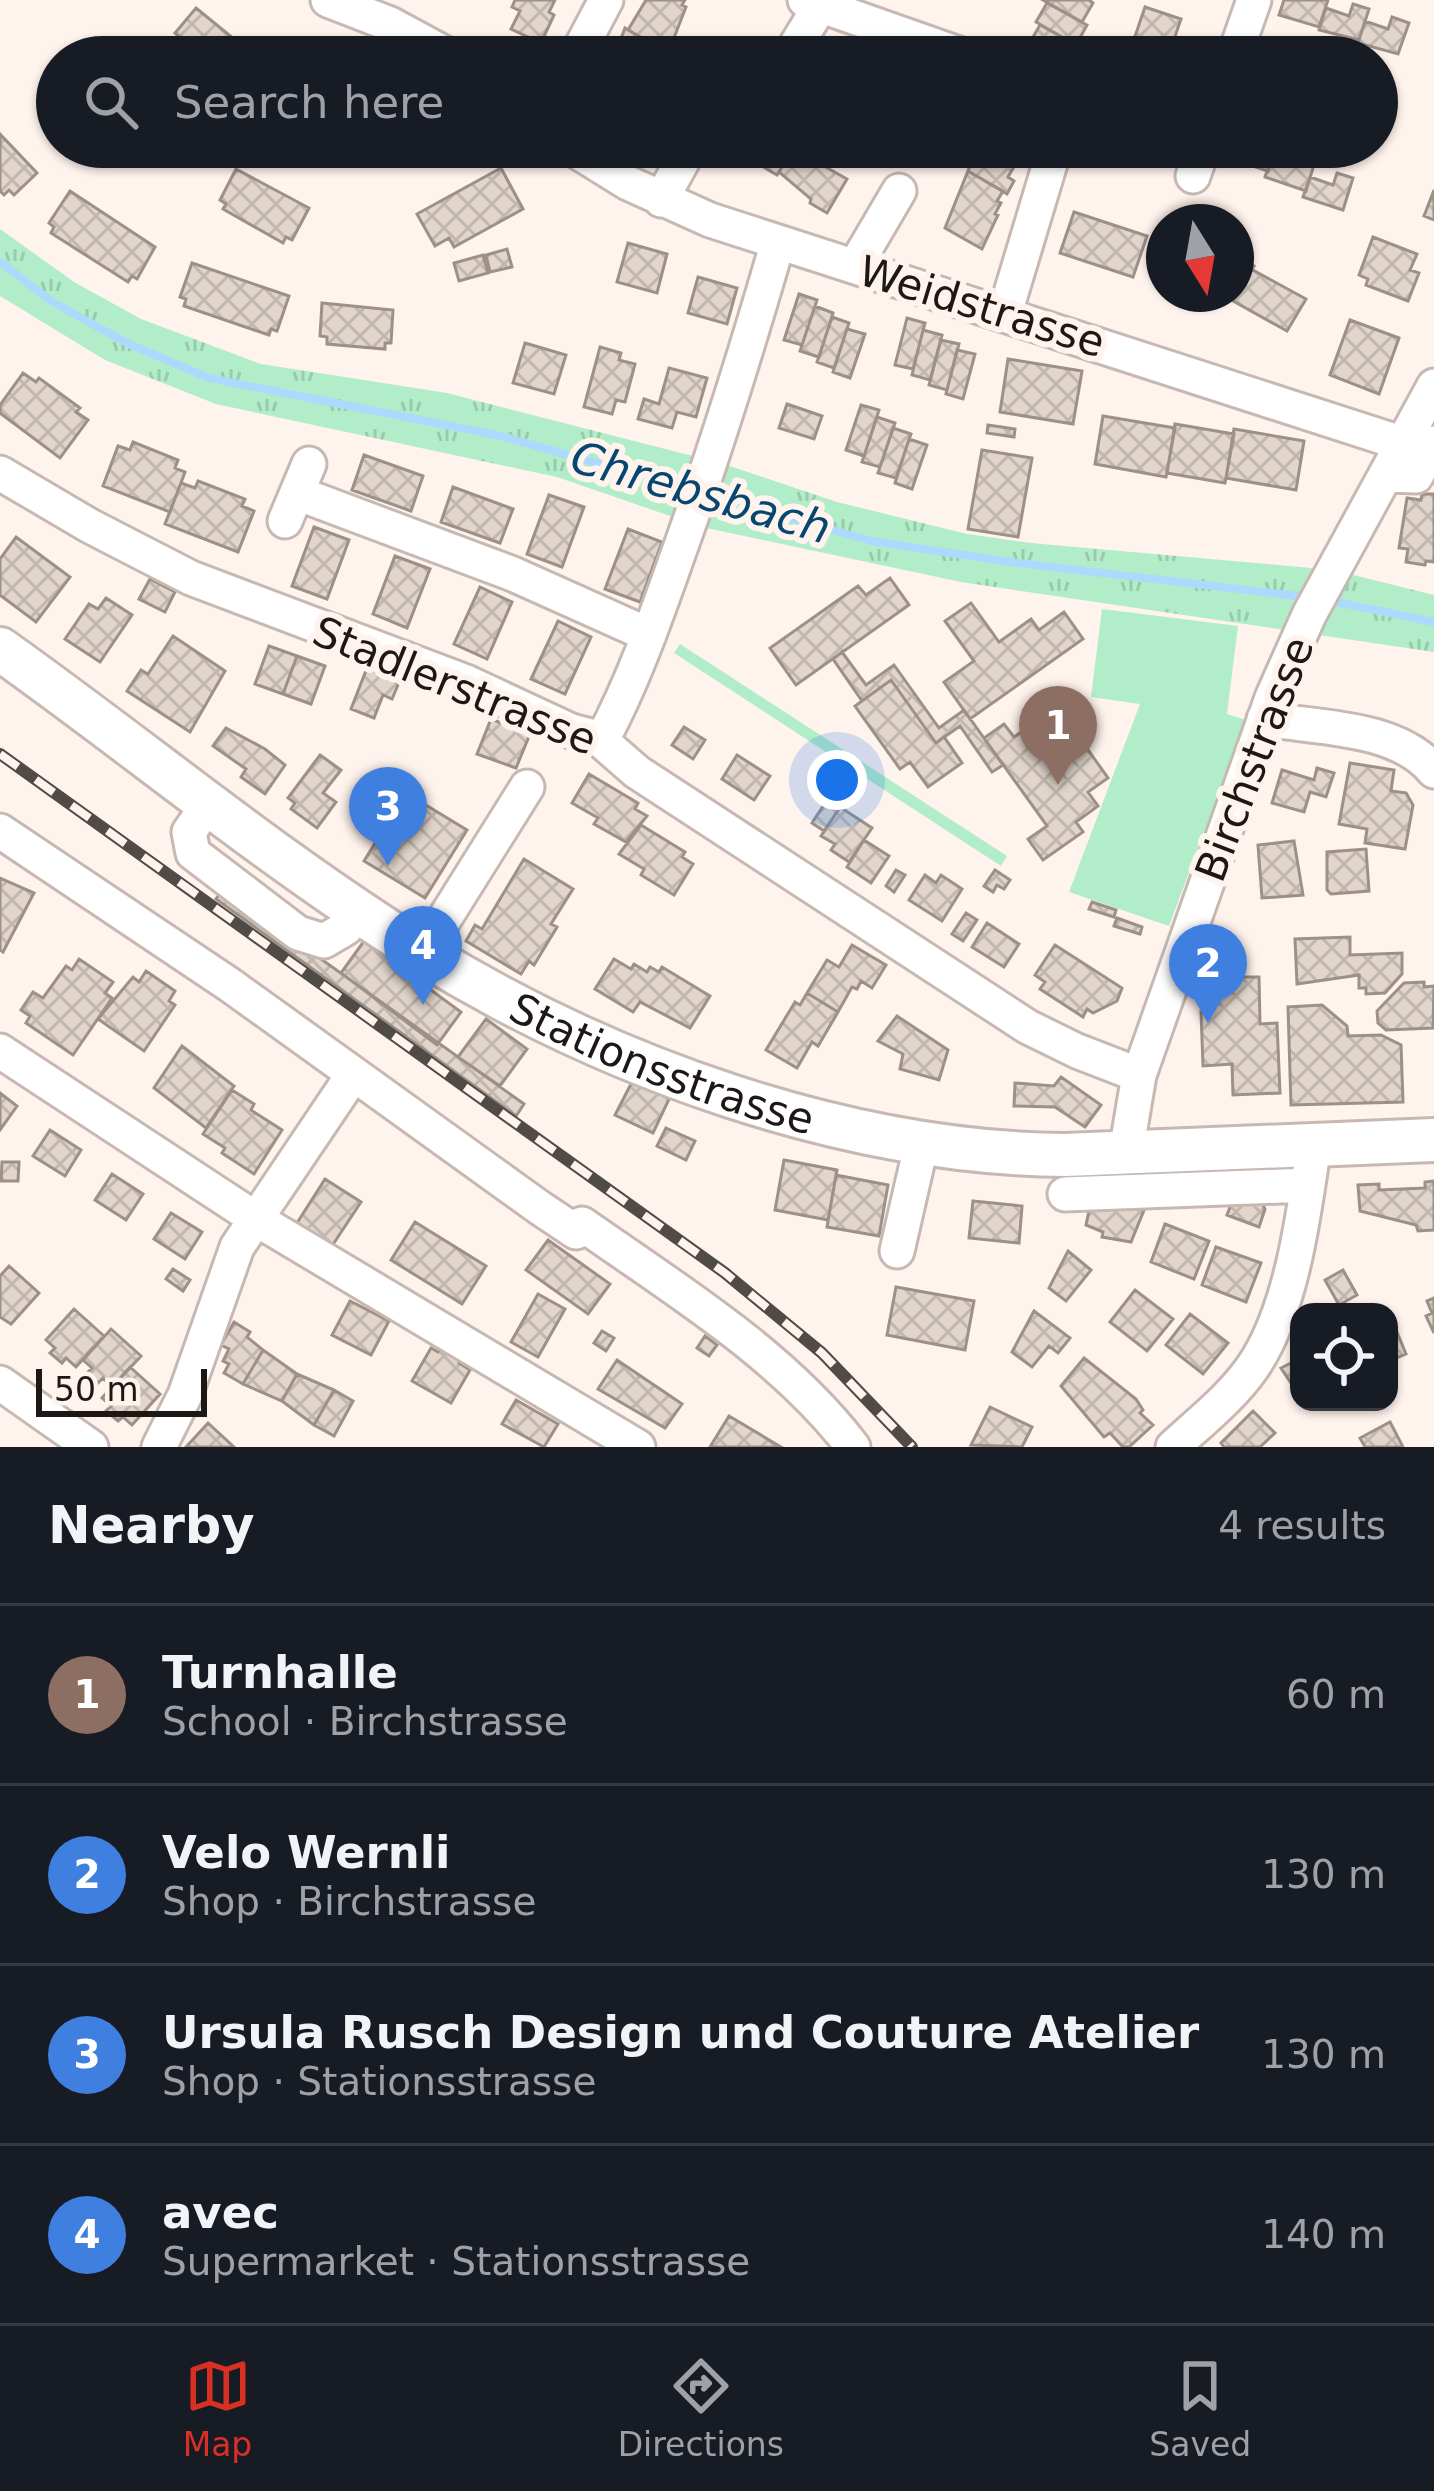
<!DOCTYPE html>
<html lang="en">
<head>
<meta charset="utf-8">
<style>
	body { margin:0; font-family:"DejaVu Sans",sans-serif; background:#20242c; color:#f1f3f6 }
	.controls { position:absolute; right:36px; bottom:36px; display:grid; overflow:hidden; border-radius:24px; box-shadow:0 3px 9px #0004 }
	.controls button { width:108px; height:108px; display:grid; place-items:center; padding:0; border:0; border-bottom:3px solid #363941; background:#171b24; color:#f1f3f6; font:60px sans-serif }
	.compass { position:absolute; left:1146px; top:204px; width:108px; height:108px; border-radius:50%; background:#171b24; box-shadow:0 3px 9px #0004; rotate:169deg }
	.scale { position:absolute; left:36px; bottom:30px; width:171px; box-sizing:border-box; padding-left:12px; border:6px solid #1d1815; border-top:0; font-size:33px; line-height:42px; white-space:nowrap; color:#1d1815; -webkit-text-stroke:9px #fff3ed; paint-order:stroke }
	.you { position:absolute; left:837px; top:780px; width:42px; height:42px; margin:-30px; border:9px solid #fff; border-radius:50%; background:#1a73e8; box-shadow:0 0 0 18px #1a73e833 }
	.badge { display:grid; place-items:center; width:78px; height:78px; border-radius:50%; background:#d93025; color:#fff; font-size:39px; font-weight:700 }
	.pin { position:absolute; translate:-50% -99px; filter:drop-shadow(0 3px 6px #0008) }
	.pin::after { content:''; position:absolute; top:63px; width:42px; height:36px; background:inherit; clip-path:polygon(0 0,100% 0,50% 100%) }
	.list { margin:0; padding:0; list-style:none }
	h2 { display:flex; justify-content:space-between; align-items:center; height:156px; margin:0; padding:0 48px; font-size:51px }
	h2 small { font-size:39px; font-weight:400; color:#9ea1a6 }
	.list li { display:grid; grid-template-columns:78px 1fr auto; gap:36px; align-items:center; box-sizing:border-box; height:180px; padding:0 48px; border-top:3px solid #363941 }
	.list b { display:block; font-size:45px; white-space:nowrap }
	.list p { margin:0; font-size:39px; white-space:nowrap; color:#9ea1a6 }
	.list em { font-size:39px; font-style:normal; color:#9ea1a6 }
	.icon { flex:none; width:66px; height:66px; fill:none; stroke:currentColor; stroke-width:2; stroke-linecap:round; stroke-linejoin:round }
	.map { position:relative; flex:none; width:1434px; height:1447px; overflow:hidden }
	.search { position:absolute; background:#171b24; box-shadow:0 3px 9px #0004; left:36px; right:36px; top:36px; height:132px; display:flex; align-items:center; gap:30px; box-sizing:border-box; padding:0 42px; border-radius:66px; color:#9ea1a6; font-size:45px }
	.sheet { height:876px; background:#171b24 }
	nav { display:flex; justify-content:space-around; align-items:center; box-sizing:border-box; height:168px; border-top:3px solid #363941; background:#171b24; font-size:33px; color:#9ea1a6 }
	nav a { display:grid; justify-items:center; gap:6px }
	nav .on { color:#d93025 }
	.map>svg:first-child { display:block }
</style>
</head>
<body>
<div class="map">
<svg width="1434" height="1447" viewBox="0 0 1434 1447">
	<defs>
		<pattern id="grass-tufts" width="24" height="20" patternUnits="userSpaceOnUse" patternTransform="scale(3)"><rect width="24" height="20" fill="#b1edc8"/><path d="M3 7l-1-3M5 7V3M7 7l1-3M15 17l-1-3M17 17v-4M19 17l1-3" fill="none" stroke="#98caab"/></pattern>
		<pattern id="building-cross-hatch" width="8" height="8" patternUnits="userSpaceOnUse" patternTransform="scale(3)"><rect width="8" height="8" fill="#e2d6cc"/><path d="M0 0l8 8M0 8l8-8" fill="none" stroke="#c1b7ae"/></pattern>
	</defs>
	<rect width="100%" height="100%" fill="#fff3ed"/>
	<path fill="url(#grass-tufts)" d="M0,229L74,282L141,319L261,364L447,393L724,464L837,502L967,534L1031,543L1333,570L1434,595V652L961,582L702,527L557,477L216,404L105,360L0,296Z"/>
	<path fill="#b1edc8" d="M1102,609L1238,626L1227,714L1246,720L1169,926L1069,892L1140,704L1091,697Z
		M680,644L1007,856L1001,866L674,653Z"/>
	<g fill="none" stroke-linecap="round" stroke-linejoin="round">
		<path stroke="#aed9fe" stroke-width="8" d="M0,262L51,301L127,343L209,378L501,436L692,490
			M707,494L871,541L1010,562L1305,597
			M1326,600L1434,622"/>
	</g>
	<path fill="url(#building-cross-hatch)" stroke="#9c9087" stroke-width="3" d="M515,0H555L549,12L554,15L541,43L511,29L520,11L512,7Z
		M646,0H685L682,5L686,7L668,53L628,30Z
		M1043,0H1089L1093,3L1082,22Z
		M1284,0H1328L1319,27L1279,15Z
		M1047,3L1087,25L1076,45L1036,22Z
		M1353,4L1369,9L1359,40L1319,30L1326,8L1349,16Z
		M1145,7L1181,19L1168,57H1128Z
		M196,8L256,57H194L177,43L181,38L175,33Z
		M1392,17L1409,23L1398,54L1358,43L1365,21L1388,29Z
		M1040,25L1080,47L1075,57H1052L1029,44Z
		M625,28L661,49L657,57H614Z
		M0,134L37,173L14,195L9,190L4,195L0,191Z
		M122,147H149L143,155L137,151L133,156Z
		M745,147H794L777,175L760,165Z
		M794,147H811L827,157L822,165L847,179L827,213L810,203L811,199L779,172Z
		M978,147H1020L1023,151L1008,177L1014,181L1007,194L968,171Z
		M1232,147H1275L1268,171L1228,158Z
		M1300,153L1316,158L1306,191L1265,177L1272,157L1296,164Z
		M501,168L523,209L454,247L449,238L435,246L417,214Z
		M236,169L309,208L292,240L286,237L283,243L223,209L226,204L220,200Z
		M968,171L1003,191L997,201L1001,203L995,214L998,215L982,249L945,228Z
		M1337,173L1353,178L1343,210L1303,197L1310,177L1333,185Z
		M1434,190V220L1424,216Z
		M70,191L155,247L137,279L132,276L128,282L51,233L54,227L49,223Z
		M1074,212L1147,236L1133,277L1060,253Z
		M1373,237L1417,254L1410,270L1419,273L1408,301L1366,285L1368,279L1359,275Z
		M628,243L667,254L657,293L617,282Z
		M507,249L512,267L490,272L486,255Z
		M483,255L488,273L459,281L454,263Z
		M1236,256L1254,266L1235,298L1228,294H1236Z
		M192,263L289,296L277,331L271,329L269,335L184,306L186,299L180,297Z
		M1251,269L1306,299L1287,331L1233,301Z
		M698,277L737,288L727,324L688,313Z
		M799,294L817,300L802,345L784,340Z
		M322,303L393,310L391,343H385V349L327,344V337L320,336Z
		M815,306L833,313L819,357L800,351Z
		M832,317L849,323L834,368L817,362Z
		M907,318L925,323L913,369L895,365Z
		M1350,320L1399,338L1379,394L1330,375Z
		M847,329L865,334L850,378L833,372Z
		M923,330L942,335L930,380L912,375Z
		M941,340L959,344L947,390L929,385Z
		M525,343L566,355L554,394L513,383Z
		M600,347L621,353L619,360L635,364L625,402L616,400L612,414L584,407Z
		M957,350L975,354L963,399L946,394Z
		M1008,359L1082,371L1073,424L1000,412Z
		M669,368L707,378L696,417L677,412L672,428L638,419L644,399L659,404Z
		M23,373L36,382L39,378L80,408L76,412L88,420L60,458L0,413V405Z
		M787,404L822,416L814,439L779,428Z
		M861,405L879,410L864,456L846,450Z
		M1103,416L1175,428L1166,477L1095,464Z
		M877,417L895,423L880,467L862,462Z
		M1175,424L1234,434L1225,483L1167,473Z
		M988,425L1015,429L1014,437L987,433Z
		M893,428L911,434L896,478L878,473Z
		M1234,429L1304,441L1296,490L1226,478Z
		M909,439L927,445L912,489L895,483Z
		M133,442L178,460L175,468L185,472L170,512L103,486L118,446L130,450Z
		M982,450L1032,458L1018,537L968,529Z
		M364,455L423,476L411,511L352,490Z
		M198,481L245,499L242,506L254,511L238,552L165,524L181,483L195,488Z
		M453,487L513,509L500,543L441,522Z
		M1422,494H1434V562L1426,561L1425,565L1406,562L1408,549L1399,548L1407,498L1421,500Z
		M549,495L584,507L562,567L527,554Z
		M314,527L349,540L327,599L292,586Z
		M628,529L662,542L640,602L605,589Z
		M16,537L70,577L36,622L0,595V559Z
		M395,556L430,569L407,628L373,614Z
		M890,578L909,605L796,685L770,648L858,586L866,595Z
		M150,579L175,592L165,612L139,599Z
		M480,587L512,602L487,659L454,644Z
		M106,598L132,615L100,662L65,639L89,604L98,609Z
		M971,603L999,642L1031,619L1039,630L1064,612L1083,639L970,719L944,682L974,661L945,621Z
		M558,621L591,637L565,694L531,679Z
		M173,636L225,671L190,732L127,691L141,670L148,674Z
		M269,646L297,656L283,694L255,684Z
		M842,652L866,685L894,665L939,728L964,710L1003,765L992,772L960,726L936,743L891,680L862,701L833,659Z
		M297,656L325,666L311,704L283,694Z
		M367,668L400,680L392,699L383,695L374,718L351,709Z
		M891,680L936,743L944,737L962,763L928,787L910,762L900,769L855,706Z
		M1057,706L1108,778L1088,792L1098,806L1076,822L1083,832L1043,860L1028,839L1047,826L984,738L1004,724L1014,737Z
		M491,719L530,734L516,768L477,754Z
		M684,727L705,740L693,759L672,745Z
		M226,728L265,749L285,765L265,794L241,777L246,769L213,746Z
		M320,755L341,770L323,793L336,802L317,828L291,809L295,803L288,798Z
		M737,755L770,776L754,800L722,779Z
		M1350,763L1394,770L1391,791L1406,793L1413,805L1405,849L1365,843L1367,829L1339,824Z
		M1317,768L1334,773L1326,797L1310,792L1304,812L1272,803L1282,770L1314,780Z
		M589,774L638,803L635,809L647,816L626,842L594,824L598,818L572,803Z
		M406,793L467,830L425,898L364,861Z
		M831,794L843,803L824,831L812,823Z
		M840,807L872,828L849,862L831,850L835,844L821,836Z
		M641,825L685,852L682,857L693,864L674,895L641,875L644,869L619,854Z
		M864,840L889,856L871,883L847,867Z
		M1294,841L1303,895L1262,898L1258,845Z
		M1366,849L1369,891L1331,894L1327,890V852Z
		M524,859L573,889L551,924L557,927L534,965L529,961L521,974L466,941L475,925L482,929Z
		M896,870L905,875L894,892L886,886Z
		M995,870L1010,880L1004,889L997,885L993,892L984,886Z
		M925,875L936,883L941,875L962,889L942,921L909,900Z
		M0,878L34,893L3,952L0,950Z
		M223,889L524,1104L516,1116L216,899Z
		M1092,902L1116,910L1114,917L1089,909Z
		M966,913L977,920L963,941L952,934Z
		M1117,918L1142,927L1140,934L1114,926Z
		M987,923L1019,944L1004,967L972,947Z
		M1350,937V955L1402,953V974L1385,993L1366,994V988H1359V975L1297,984L1295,939Z
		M364,941L461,1012L437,1045L341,973Z
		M852,945L886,965L872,988L861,981L857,989L852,987L838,1012L807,993L827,960L839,967Z
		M1055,945L1122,988L1117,1001L1093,1013L1087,1009L1083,1017L1040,989L1045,982L1035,975Z
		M79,959L113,982L105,993L112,998L73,1055L26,1023L30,1016L21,1010L33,992L43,998L66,966L72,970Z
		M614,959L631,969L634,964L647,972L650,967L659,972L662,967L710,996L690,1028L640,1002L633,1012L595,989Z
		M146,971L175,991L169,1001L175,1005L144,1051L98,1019L133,977L139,982Z
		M1214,977H1259L1260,1024L1277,1023L1280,1093L1233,1095L1232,1064L1203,1066L1201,1012H1209L1207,994H1215Z
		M1424,982V987L1434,986L1433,1028L1386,1030L1378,1023L1377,1011L1404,983Z
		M807,993L838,1012L818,1046L812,1042L797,1068L766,1050L795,1002L800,1005Z
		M1322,1005L1347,1026L1348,1036L1381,1035L1401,1045L1403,1102L1291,1105L1288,1007Z
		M897,1016L948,1050L939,1080L900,1069L903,1054L878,1041Z
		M486,1019L527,1049L500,1086L458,1057Z
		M182,1046L234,1086L206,1128L154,1088Z
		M1061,1077L1101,1105L1085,1127L1055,1107L1014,1106L1015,1083L1054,1086Z
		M633,1080L670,1097L653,1133L615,1115Z
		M232,1090L254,1104L251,1110L282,1130L254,1174L222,1153L225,1148L203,1134Z
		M0,1093L17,1106L0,1130Z
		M666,1128L695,1141L686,1160L657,1146Z
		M50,1130L81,1150L65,1176L33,1156Z
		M784,1160L837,1170L828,1220L775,1210Z
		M2,1162H19L18,1181H1Z
		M112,1174L143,1194L126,1220L95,1200Z
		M836,1175L888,1185L879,1236L827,1227Z
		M325,1179L361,1202L332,1246L297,1223Z
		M1434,1181V1230L1418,1231L1416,1225L1360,1211L1358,1185L1379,1184V1190L1425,1188V1182Z
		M1235,1194L1263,1205L1265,1209L1259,1227L1227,1215Z
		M1149,1198L1131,1242L1102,1237L1103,1232L1086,1225L1090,1206Z
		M973,1201L1022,1206L1019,1243L969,1238Z
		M171,1213L202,1232L185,1259L154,1239Z
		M415,1222L486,1266L462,1304L391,1260Z
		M1165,1224L1209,1241L1194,1279L1151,1262Z
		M548,1240L610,1284L588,1314L526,1270Z
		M1216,1247L1261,1263L1246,1302L1202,1285Z
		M1068,1251L1091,1270L1066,1301L1049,1288Z
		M9,1266L39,1293L11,1324L0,1317V1276Z
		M173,1269L190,1280L183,1291L166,1279Z
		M1343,1270L1357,1295L1339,1305L1325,1280Z
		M896,1287L974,1301L965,1350L887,1335Z
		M1135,1290L1173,1319L1147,1351L1110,1322Z
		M538,1294L565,1309L538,1357L511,1342Z
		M1434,1298V1333L1426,1316L1432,1313L1427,1301Z
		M350,1301L389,1321L371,1355L332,1335Z
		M74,1309L104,1336L76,1367L66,1358L62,1363L50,1353L55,1348L46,1340Z
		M1034,1311L1070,1338L1058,1353L1049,1346L1032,1367L1012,1352Z
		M1190,1314L1228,1343L1203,1374L1166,1345Z
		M1392,1320L1406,1354L1389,1361V1321Z
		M234,1322L250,1332L247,1337L263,1350L243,1384L224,1373L229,1364L223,1361L229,1349L221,1345Z
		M111,1329L141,1356L112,1387L103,1378L98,1383L87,1373L92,1368L83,1360Z
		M602,1331L614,1338L606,1351L594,1343Z
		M705,1336L717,1345L709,1356L697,1348Z
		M443,1343L463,1355L459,1363L470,1370L451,1403L412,1381L431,1348L438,1352Z
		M263,1350L297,1374L282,1401L243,1384Z
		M1084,1358L1136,1399L1143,1410L1140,1413L1153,1425L1129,1447H1123L1110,1433L1104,1437L1061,1386Z
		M1299,1359V1395L1281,1368Z
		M617,1360L682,1404L665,1428L598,1389Z
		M130,1367L160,1394L132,1425L123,1417L118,1421L106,1411L111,1406L102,1398Z
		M297,1374L334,1390L314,1425L282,1401Z
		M334,1390L353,1401L334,1436L314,1425Z
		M516,1400L558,1424L544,1447L502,1424Z
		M990,1407L1032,1427L1022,1447L971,1445Z
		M1253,1411L1275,1433L1260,1447H1224L1221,1443Z
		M729,1416L781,1447H710Z
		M1390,1422L1403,1447H1365L1360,1438Z
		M208,1423L234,1447H186Z"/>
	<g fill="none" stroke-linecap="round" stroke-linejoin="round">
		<g stroke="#c7b9b2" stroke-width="39">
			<path id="minor" d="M328,0L390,24L451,57
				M805,0L967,57
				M576,57L606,0
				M789,57L820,6
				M1234,57L1254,0
				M570,147L628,183L710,220L1404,444
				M1193,176L1203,147
				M661,200L690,147
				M855,266L899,191
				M1005,313L1055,147
				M0,473L90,526L191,578L466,682L571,731L598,738L637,772L1028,1027L1077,1051L1139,1075
				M1386,475L1416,476L1434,443
				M297,493L513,574L649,635
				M285,521L309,464
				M1264,719C1318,728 1397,726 1434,771
				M602,740C633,682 654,622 676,560C714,455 747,349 778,242
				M209,803L189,832L193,853L298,933L324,941L346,928L358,911
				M0,831L230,985L540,1208L576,1232L582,1224C676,1290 783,1355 853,1447
				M423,953L527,787
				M0,1051L256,1219L638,1447
				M1126,1152L1139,1075L1272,698L1309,615L1434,386
				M1065,1194L1308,1185
				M897,1251L922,1142
				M0,1383L91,1447
				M159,1447L185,1395L237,1247L353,1075
				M1173,1447C1200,1422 1231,1398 1252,1368C1292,1311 1304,1213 1314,1144"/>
		</g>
		<g stroke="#c7b9b2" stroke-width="48">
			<g id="major">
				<path id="s1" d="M0,649C141,749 274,861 421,952C607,1067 845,1153 1065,1155L1434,1140"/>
			</g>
		</g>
		<use href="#minor" stroke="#fff" stroke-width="33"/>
		<use href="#major" stroke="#fff" stroke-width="42"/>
		<g stroke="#514b47" stroke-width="12">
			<path id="rail" d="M0,754L725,1273L822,1353L912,1447"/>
		</g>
		<use href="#rail" stroke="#fff3ed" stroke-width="8" stroke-dasharray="22" stroke-linecap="butt"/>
	</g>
	<g text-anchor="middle" stroke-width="12" stroke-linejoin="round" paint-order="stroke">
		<g font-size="42" fill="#1d1815" stroke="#fff3ed">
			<text transform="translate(982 306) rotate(17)" y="15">Weidstrasse</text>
			<text transform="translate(455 685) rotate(22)" y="15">Stadlerstrasse</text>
			<text transform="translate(1254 759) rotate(-69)" y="15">Birchstrasse</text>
			<text dy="15" stroke="none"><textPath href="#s1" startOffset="786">Stationsstrasse</textPath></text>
		</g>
		<g font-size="45" font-style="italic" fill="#074670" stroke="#fff3ed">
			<text transform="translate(701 492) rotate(16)" y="16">Chrebsbach</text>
		</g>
	</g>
</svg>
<div class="controls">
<button><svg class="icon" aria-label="locate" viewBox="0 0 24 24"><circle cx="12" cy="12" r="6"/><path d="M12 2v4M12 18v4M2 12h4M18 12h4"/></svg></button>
</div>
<svg class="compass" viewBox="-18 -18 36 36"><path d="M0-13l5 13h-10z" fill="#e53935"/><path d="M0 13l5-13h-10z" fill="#9ea1a6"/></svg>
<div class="scale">50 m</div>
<div class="you"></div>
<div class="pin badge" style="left:1058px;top:785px;background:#8d6e63">1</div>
<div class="pin badge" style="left:1208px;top:1023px;background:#3f7fe0">2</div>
<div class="pin badge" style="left:388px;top:866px;background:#3f7fe0">3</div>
<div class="pin badge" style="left:423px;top:1005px;background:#3f7fe0">4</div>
<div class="search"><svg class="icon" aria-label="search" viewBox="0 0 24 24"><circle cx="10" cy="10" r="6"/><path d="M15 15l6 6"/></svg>Search here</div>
</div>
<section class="sheet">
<h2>Nearby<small>4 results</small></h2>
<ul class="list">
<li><span class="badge" style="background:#8d6e63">1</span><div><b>Turnhalle</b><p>School · Birchstrasse</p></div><em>60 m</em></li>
<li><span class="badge" style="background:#3f7fe0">2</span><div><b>Velo Wernli</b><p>Shop · Birchstrasse</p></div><em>130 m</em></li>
<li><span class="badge" style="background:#3f7fe0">3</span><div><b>Ursula Rusch Design und Couture Atelier</b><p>Shop · Stationsstrasse</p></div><em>130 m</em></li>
<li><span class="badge" style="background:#3f7fe0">4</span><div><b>avec</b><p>Supermarket · Stationsstrasse</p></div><em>140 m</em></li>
</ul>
</section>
<nav>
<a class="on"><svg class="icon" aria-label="map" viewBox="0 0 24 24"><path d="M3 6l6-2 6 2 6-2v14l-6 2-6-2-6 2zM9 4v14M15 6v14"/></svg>Map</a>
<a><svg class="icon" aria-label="directions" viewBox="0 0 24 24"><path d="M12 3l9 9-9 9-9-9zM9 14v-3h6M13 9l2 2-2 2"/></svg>Directions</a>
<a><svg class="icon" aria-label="saved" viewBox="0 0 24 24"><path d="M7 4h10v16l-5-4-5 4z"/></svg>Saved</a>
</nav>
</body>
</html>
